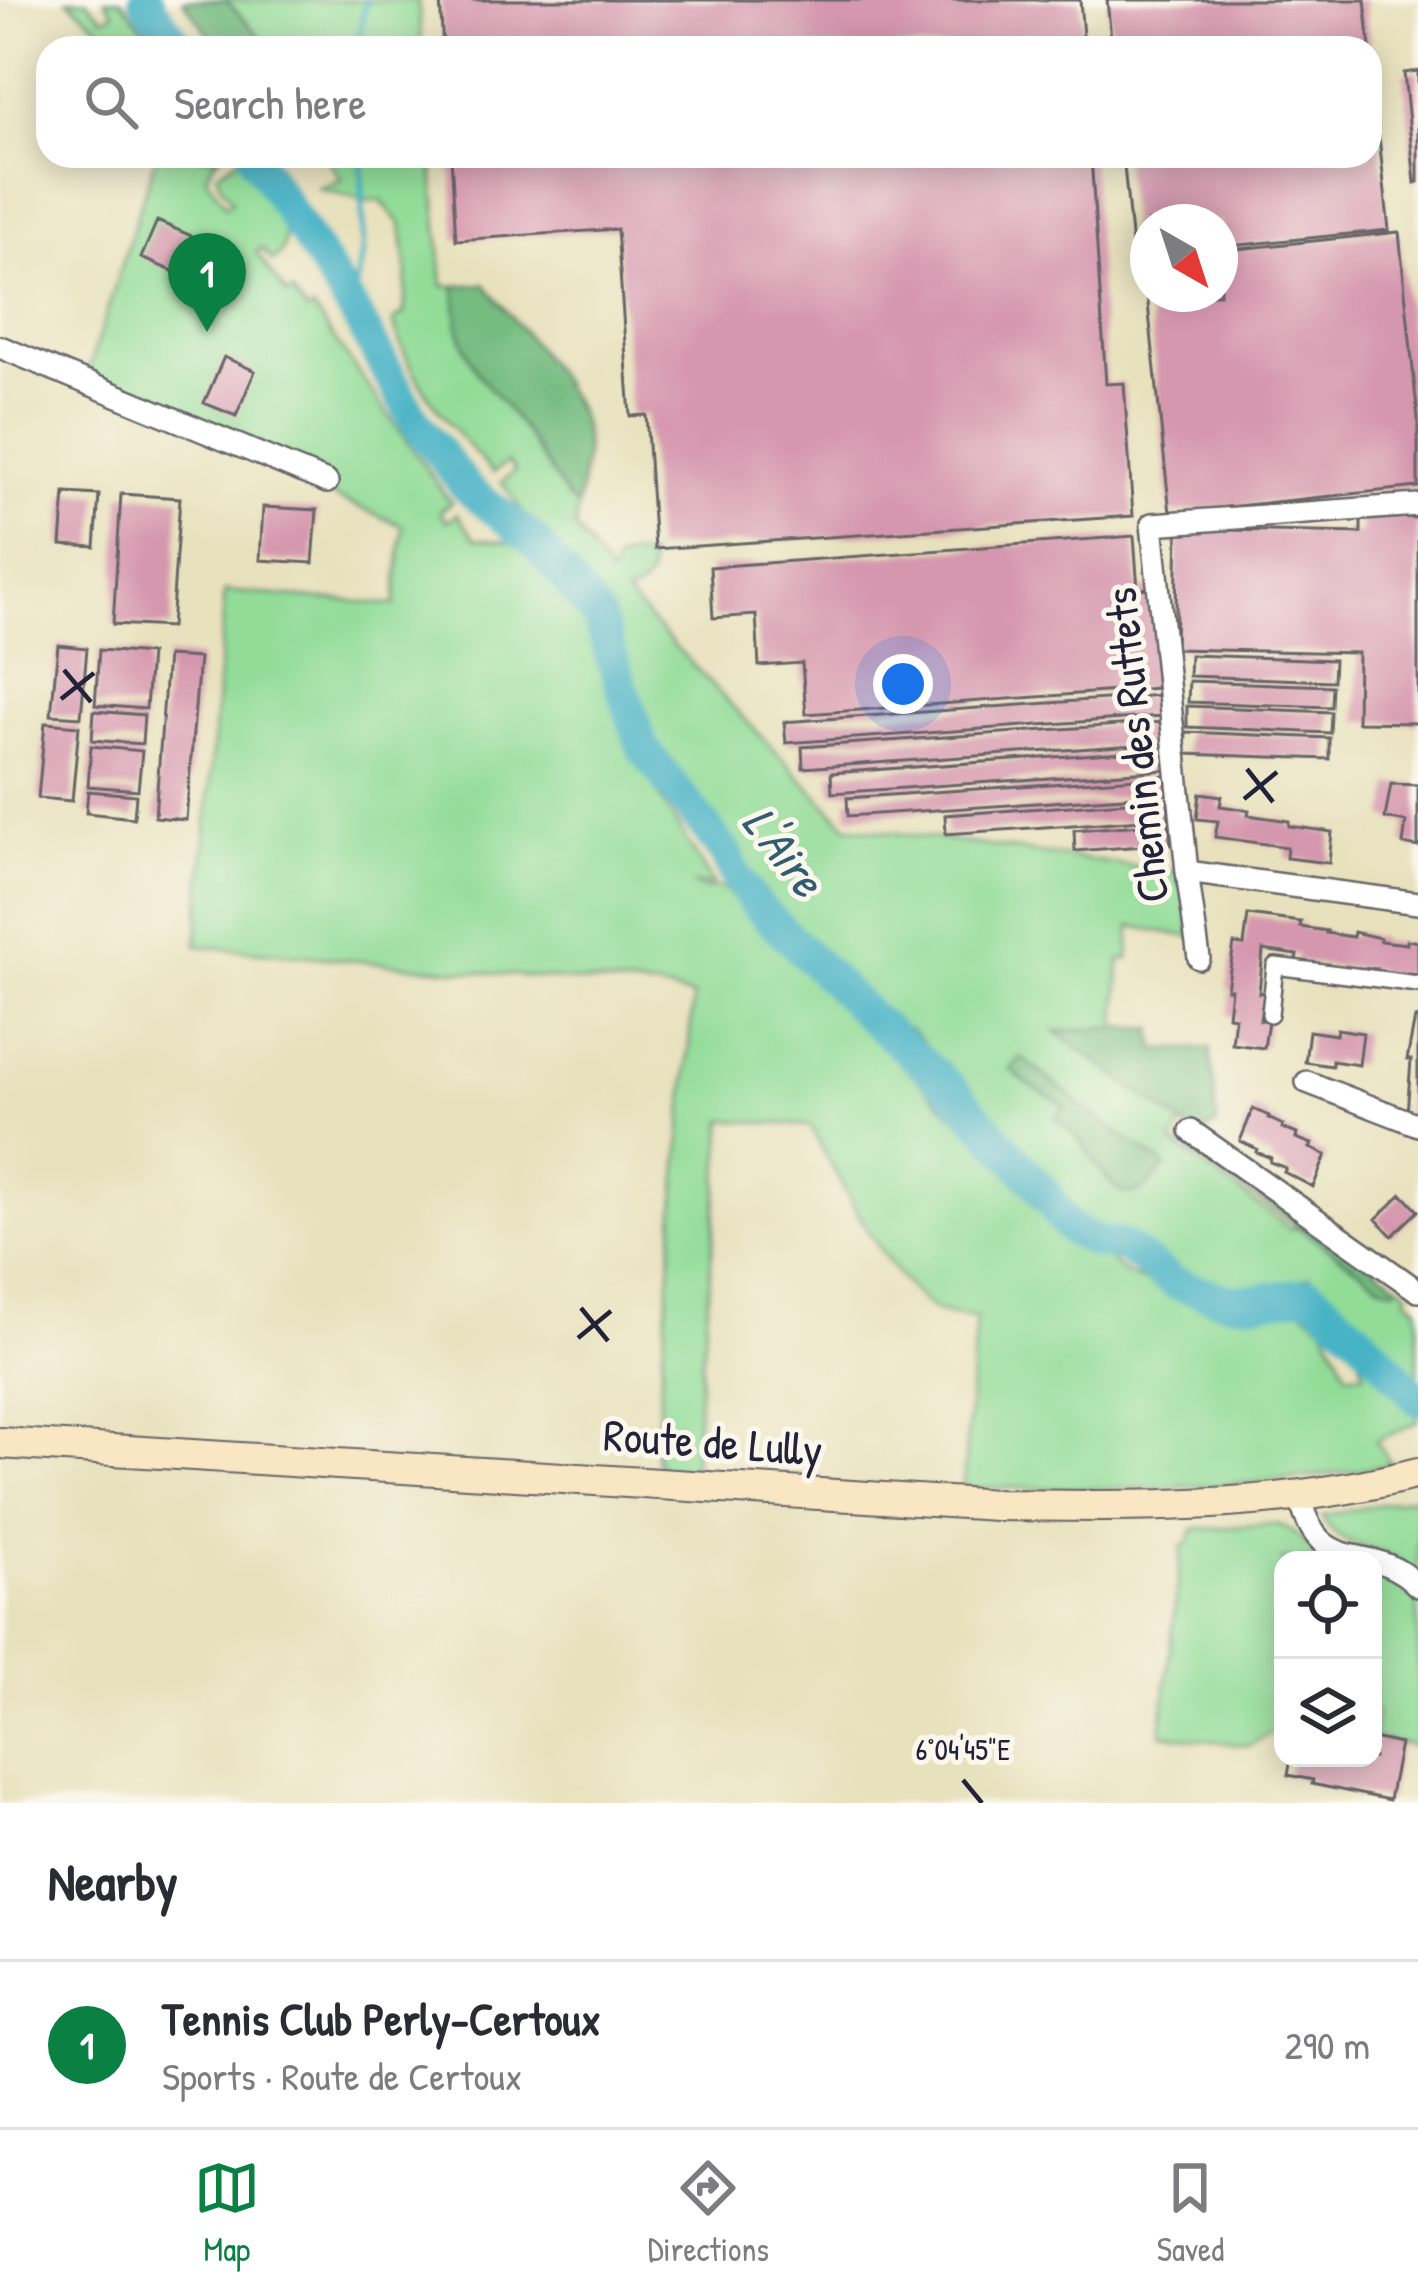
<!DOCTYPE html>
<html lang="en">
<head>
<meta charset="utf-8">
<style>
	body { margin:0; font-family:"Patrick Hand",sans-serif; background:#f2f2f3; color:#2b2b33 }
	.controls { position:absolute; right:36px; bottom:36px; display:grid; overflow:hidden; border-radius:24px; box-shadow:0 6px 30px #0003 }
	.controls button { width:108px; height:108px; display:grid; place-items:center; padding:0; border:0; border-bottom:3px solid #e1e1e2; background:#fff; color:#2b2b33; font:60px sans-serif }
	.compass { position:absolute; left:1130px; top:204px; width:108px; height:108px; border-radius:50%; background:#fff; box-shadow:0 6px 30px #0003; rotate:141deg }
	.you { position:absolute; left:903px; top:684px; width:42px; height:42px; margin:-30px; border:9px solid #fff; border-radius:50%; background:#1a73e8; box-shadow:0 0 0 18px #1a73e833 }
	.badge { display:grid; place-items:center; width:78px; height:78px; border-radius:50%; background:#0b8043; color:#fff; font-size:39px; font-weight:700 }
	.pin { position:absolute; translate:-50% -99px; filter:drop-shadow(0 3px 6px #0008) }
	.pin::after { content:''; position:absolute; top:63px; width:42px; height:36px; background:inherit; clip-path:polygon(0 0,100% 0,50% 100%) }
	.list { margin:0; padding:0; list-style:none }
	h2 { display:flex; justify-content:space-between; align-items:center; height:156px; margin:0; padding:0 48px; font-size:51px }
	h2 small { font-size:39px; font-weight:400; color:#7c7c81 }
	.list li { display:grid; grid-template-columns:78px 1fr auto; gap:36px; align-items:center; box-sizing:border-box; height:168px; padding:0 48px; border-top:3px solid #e1e1e2 }
	.list b { display:block; font-size:45px; white-space:nowrap }
	.list p { margin:0; font-size:39px; white-space:nowrap; color:#7c7c81 }
	.list em { font-size:39px; font-style:normal; color:#7c7c81 }
	.icon { flex:none; width:66px; height:66px; fill:none; stroke:currentColor; stroke-width:2; stroke-linecap:round; stroke-linejoin:round }
	.map { position:relative; flex:none; width:1418px; height:1803px; overflow:hidden }
	.search { position:absolute; background:#fff; box-shadow:0 6px 30px #0003; left:36px; right:36px; top:36px; height:132px; display:flex; align-items:center; gap:30px; box-sizing:border-box; padding:0 42px; border-radius:36px; color:#7c7c81; font-size:45px }
	.sheet { height:324px; background:#fff }
	nav { display:flex; justify-content:space-around; align-items:center; box-sizing:border-box; height:168px; border-top:3px solid #e1e1e2; background:#fff; font-size:33px; color:#7c7c81 }
	nav a { display:grid; justify-items:center; gap:6px }
	nav .on { color:#0b8043 }
	.map>svg:first-child { display:block }
</style>
</head>
<body>
<div class="map">
<svg width="1418" height="1803" viewBox="0 0 1418 1803">
	<rect width="100%" height="100%" fill="#fbf7ec"/>
	<filter id="ink" filterUnits="userSpaceOnUse"><feTurbulence type="fractalNoise" baseFrequency=".00833" numOctaves="2"/><feDisplacementMap in="SourceGraphic" scale="24" xChannelSelector="R" yChannelSelector="G"/><feConvolveMatrix kernelMatrix="1 2 1 2 8 2 1 2 1" color-interpolation-filters="sRGB"/></filter>
	<filter id="wash" filterUnits="userSpaceOnUse"><feTurbulence type="fractalNoise" baseFrequency=".004" numOctaves="4" result="noise"/><feDisplacementMap in="SourceGraphic" scale="48" xChannelSelector="R" yChannelSelector="G"/><feGaussianBlur stdDeviation="2.7" result="paint"/><feColorMatrix in="noise" values="0 0 0 0 0 0 0 0 0 0 0 0 0 0 0 0 0 1.4 0 .05"/><feComposite in="paint" operator="in"/></filter>
	<g filter="url(#wash)">
		<rect width="100%" height="100%" fill="#e8e1bd"/>
		<path fill="#92dc98" stroke="#5a7f6a" stroke-width="3" fill-rule="evenodd" d="M68,0H87L103,18L114,13L105,0H121L159,48H124Z
			M226,0H418L422,48H270Z
			M156,156H220L214,161L206,177L226,206L232,201L220,184L217,173L242,156C259,181 307,235 273,261L261,248L256,252L287,295L292,292L307,312L313,309L431,475L451,503L440,511L447,521L457,514L475,538L509,542L529,552L590,625L619,702L625,739L713,884L695,885L703,889L718,887L737,895L740,906L781,941L951,1113L988,1139L1030,1190L1032,1203L1064,1238L1090,1252L1101,1253L1128,1275L1198,1303L1246,1310L1254,1305L1302,1308L1324,1326L1347,1373H1364L1359,1354L1369,1353L1418,1413L1417,1422L1376,1441L1391,1464C1251,1492 1105,1490 963,1487L976,1318C962,1316 941,1315 930,1307C881,1269 841,1180 810,1126L724,1120L692,1472C658,1470 654,1473 656,1437L693,997L661,989L197,946L225,591L395,605L403,526L318,490L325,475L84,373L89,368Z
			M325,156H432L443,286H455L458,326L465,348L523,429L569,500L578,506L575,527L610,576L617,560L629,556L649,557C653,576 645,590 626,595L847,826L1182,873L1192,937L1131,926L1129,959L1120,960L1117,1027L1057,1032L1183,1124L1172,1143L1291,1229L1296,1226L1382,1285L1398,1284L1408,1291L1407,1298L1418,1307V1378L1361,1321L1309,1276L1281,1288L1246,1292L1218,1290L1171,1272L1127,1241L1072,1216L966,1087L911,1030L905,1028L875,1004L793,927L753,881L735,847L713,826L648,745L617,640L593,596L533,527L502,482L515,471L508,462L493,473C452,429 409,381 393,321L404,313L407,275L401,224L381,201H366L318,188L342,180ZM1022,1058L1101,1121L1165,1167C1157,1176 1148,1189 1135,1192C1112,1197 1092,1153 1079,1139C1072,1131 1063,1125 1055,1119L1065,1107L1011,1069Z
			M1415,1497L1418,1502V1576C1408,1567 1399,1558 1386,1554C1359,1545 1335,1544 1322,1516Z
			M1271,1524C1298,1526 1305,1548 1328,1560H1283V1725L1249,1746L1161,1734L1182,1546L1188,1544L1193,1530Z
			M1373,1568C1393,1576 1405,1586 1418,1603V1747L1373,1738L1376,1713L1373,1711Z"/>
		<path fill="#75bc80" stroke="#4c6f5e" stroke-width="3" d="M183,0H226L270,48H219Z
			M485,284C512,319 578,391 584,431C588,455 581,482 578,506L569,500L523,429L478,374L465,348L458,325L455,286Z
			M1117,1027L1153,1029L1156,1050L1210,1048L1217,1125L1206,1131H1191L1055,1031Z
			M1021,1057L1101,1121L1166,1166C1157,1176 1143,1195 1128,1194C1109,1191 1089,1150 1077,1137C1070,1130 1062,1125 1055,1118L1065,1106L1026,1083L1010,1069Z
			M1191,1136L1398,1284L1394,1289L1382,1285L1181,1145L1183,1138Z"/>
		<g fill="none" stroke-linecap="round" stroke-linejoin="round">
			<path stroke="#48b3c6" stroke-width="6" d="M357,48L366,0
				M353,310L363,249L362,156"/>
			<path stroke="#48b3c6" stroke-width="33" d="M145,0L180,48
				M254,156L353,310L416,423L467,488L533,540L598,617L643,748L726,854L735,875L753,902L870,1017L953,1090L1045,1193L1063,1221L1074,1231L1096,1242L1124,1246L1174,1283L1228,1300H1256L1310,1293L1363,1339L1418,1399"/>
		</g>
		<g id="blocks">
			<path fill="#d597ae" d="M440,0H1080L1084,48H443Z
				M1107,0H1365L1370,48H1112Z
				M1418,71V182L1415,183L1404,73Z
				M1370,81H1373L1389,230L1220,247V222H1148V254L1133,256L1123,156H1370Z
				M451,156H1091L1106,384L1124,383L1133,516L655,549L646,415L630,416L617,229L456,240Z
				M157,221L231,253L216,289L141,258Z
				M1399,232L1418,419V487L1170,513L1147,294H1220V251Z
				M224,357L255,371L236,416L204,403Z
				M65,493L99,495L95,547L61,545Z
				M121,494L180,498L171,627L113,624Z
				M263,507L317,510L313,563L260,560Z
				M1361,516L1418,518V723L1357,722L1358,653L1175,649L1178,529L1361,533Z
				M1134,536L1138,589L1150,588L1157,688L806,714L802,663L759,666L756,615L713,618L710,567Z
				M58,645L87,648L81,717L51,715Z
				M99,650L150,654L146,709L95,705Z
				M1190,655L1334,660L1333,681L1189,676Z
				M167,656L199,658L186,820L155,817Z
				M1189,681L1332,686L1331,707L1188,702Z
				M1161,695L1162,716L786,743L784,722Z
				M1187,706L1331,712L1330,733L1187,727Z
				M94,711L144,715L142,744L92,740Z
				M1162,722L1164,743L803,768L802,747Z
				M45,723L79,726L72,801L38,798Z
				M1186,732L1329,738V759L1185,754Z
				M91,746L142,751L138,790L88,786Z
				M1165,749L1166,770L832,793L831,773Z
				M1166,776L1168,794L848,816L847,798Z
				M1391,784L1418,785V847L1403,844L1406,822L1385,818Z
				M88,791L136,795L134,818L86,813Z
				M1200,793L1222,796L1220,806L1249,810L1248,815L1289,821V826L1332,832L1329,863L1286,858L1287,847L1215,837L1218,821L1197,819Z
				M1168,799L1169,818L946,834L945,815Z
				M1169,823L1171,844L1075,851L1074,830Z
				M1248,915L1301,922L1300,927L1327,931L1326,933L1353,937L1354,932L1380,938V941L1407,944V940L1418,942V975L1402,973L1401,976L1376,973L1377,969L1323,966L1296,961L1297,955L1263,950L1259,993H1264L1260,1020L1268,1021L1264,1048L1232,1044L1235,1017L1228,1016L1231,989H1227L1234,944L1244,945Z
				M1415,1018H1418V1116L1407,1114L1411,1060H1407Z
				M1337,1029L1363,1033L1359,1065L1332,1061V1066L1305,1062L1309,1031L1336,1035Z
				M1253,1109L1269,1116L1268,1118L1283,1125L1282,1128L1297,1134L1296,1138L1312,1144L1310,1148L1326,1155L1313,1187L1284,1172L1286,1168L1270,1162L1271,1158L1256,1152L1257,1149L1240,1141Z
				M1402,1194L1418,1211L1392,1236L1376,1219Z
				M1373,1738L1400,1744L1389,1800L1312,1784L1313,1780L1288,1775L1291,1758H1373Z"/>
		</g>
	</g>
	<g filter="url(#ink)">
		<use href="#blocks" fill-opacity="0" stroke="#676568" stroke-width="3"/>
		<g fill="none" stroke-linecap="round" stroke-linejoin="round">
			<g stroke="#676568" stroke-width="20">
				<path id="pedestrian" d="M1270,1014L1275,966L1418,984"/>
			</g>
			<g stroke="#676568" stroke-width="26">
				<path id="minor" d="M0,347L327,482
					M1187,872L1418,903
					M1199,958L1187,872L1152,524L1418,505
					M1307,1082L1418,1125
					M1191,1131L1418,1291
					M1299,1495C1320,1583 1367,1535 1418,1586"/>
			</g>
			<g stroke="#676568" stroke-width="34">
				<path id="secondary" d="M0,1443L996,1505C1136,1507 1281,1509 1418,1473"/>
			</g>
			<use href="#pedestrian" stroke="#fff" stroke-width="15"/>
			<use href="#minor" stroke="#fff" stroke-width="21"/>
			<use href="#secondary" stroke="#f9e7c3" stroke-width="30"/>
		</g>
	</g>
	<path fill="none" stroke="#22223b" stroke-width="4.5" d="M64,670L91,702M61,699L94,673M1247,769L1273,802M1244,799L1277,772M581,1308L608,1341M578,1338L611,1311M963,1780L982,1803"/>
	<g text-anchor="middle" stroke-width="10" stroke-linejoin="round" paint-order="stroke">
		<g font-size="45" fill="#22223b" stroke="#fbf7ec">
			<text transform="translate(1136 745) rotate(-96)" y="16">Chemin des Ruttets</text>
			<text transform="translate(713 1442) rotate(4)" y="16">Route de Lully</text>
		</g>
		<g font-size="48" font-style="italic" fill="#315c73" stroke="#fbf7ec">
			<text transform="translate(784 851) rotate(52)" y="17">L'Aire</text>
		</g>
	</g>
	<g font-size="30" text-anchor="middle" fill="#22223b" stroke="#fbf7ec" stroke-width="10" stroke-linejoin="round" paint-order="stroke">
		<text x="963" y="1760">6°04'45"E</text>
	</g>
</svg>
<div class="controls">
<button><svg class="icon" aria-label="locate" viewBox="0 0 24 24"><circle cx="12" cy="12" r="6"/><path d="M12 2v4M12 18v4M2 12h4M18 12h4"/></svg></button>
<button><svg class="icon" aria-label="layers" viewBox="0 0 24 24"><path d="M12 4l9 5-9 5-9-5zM3 14l9 5 9-5"/></svg></button>
</div>
<svg class="compass" viewBox="-18 -18 36 36"><path d="M0-13l5 13h-10z" fill="#e53935"/><path d="M0 13l5-13h-10z" fill="#7c7c81"/></svg>
<div class="you"></div>
<div class="pin badge" style="left:207px;top:332px">1</div>
<div class="search"><svg class="icon" aria-label="search" viewBox="0 0 24 24"><circle cx="10" cy="10" r="6"/><path d="M15 15l6 6"/></svg>Search here</div>
</div>
<section class="sheet">
<h2>Nearby<small></small></h2>
<ul class="list">
<li><span class="badge">1</span><div><b>Tennis Club Perly-Certoux</b><p>Sports · Route de Certoux</p></div><em>290 m</em></li>
</ul>
</section>
<nav>
<a class="on"><svg class="icon" aria-label="map" viewBox="0 0 24 24"><path d="M3 6l6-2 6 2 6-2v14l-6 2-6-2-6 2zM9 4v14M15 6v14"/></svg>Map</a>
<a><svg class="icon" aria-label="directions" viewBox="0 0 24 24"><path d="M12 3l9 9-9 9-9-9zM9 14v-3h6M13 9l2 2-2 2"/></svg>Directions</a>
<a><svg class="icon" aria-label="saved" viewBox="0 0 24 24"><path d="M7 4h10v16l-5-4-5 4z"/></svg>Saved</a>
</nav>
</body>
</html>
